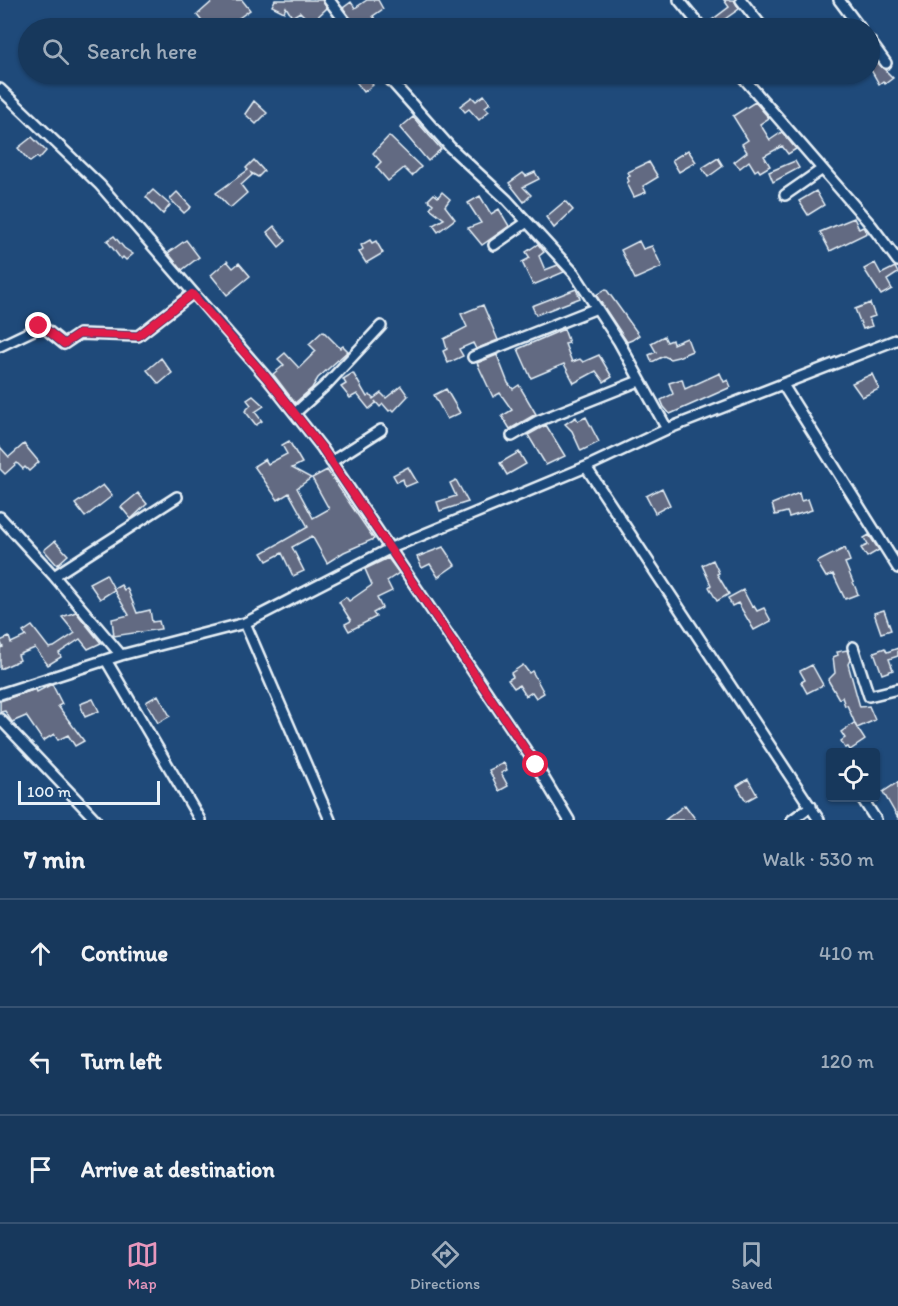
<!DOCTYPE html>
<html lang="en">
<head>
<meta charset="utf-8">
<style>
	body { margin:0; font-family:Itim,sans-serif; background:#203f62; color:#f1f3f6 }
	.controls { position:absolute; right:18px; bottom:18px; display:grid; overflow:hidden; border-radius:6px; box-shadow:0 2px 4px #0004 }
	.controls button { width:54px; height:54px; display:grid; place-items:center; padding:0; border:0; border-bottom:2px solid #365272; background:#17385c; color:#f1f3f6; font:30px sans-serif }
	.scale { position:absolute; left:18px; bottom:15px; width:142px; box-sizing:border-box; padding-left:6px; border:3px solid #e8f1f8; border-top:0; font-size:16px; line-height:21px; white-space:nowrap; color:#e8f1f8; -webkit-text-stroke:4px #1f4a7a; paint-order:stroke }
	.stop { position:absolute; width:18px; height:18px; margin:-14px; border:4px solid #e11d48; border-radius:50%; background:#fff }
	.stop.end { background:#e11d48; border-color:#fff; box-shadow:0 2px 6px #0008 }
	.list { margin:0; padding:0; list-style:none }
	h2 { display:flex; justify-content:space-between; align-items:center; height:78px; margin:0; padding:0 24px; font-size:26px }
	h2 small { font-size:20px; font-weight:400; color:#9eacbb }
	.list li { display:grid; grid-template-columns:39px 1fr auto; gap:18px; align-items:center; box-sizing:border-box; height:108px; padding:0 24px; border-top:2px solid #365272 }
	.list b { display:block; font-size:22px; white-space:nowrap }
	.list em { font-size:20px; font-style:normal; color:#9eacbb }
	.icon { flex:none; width:33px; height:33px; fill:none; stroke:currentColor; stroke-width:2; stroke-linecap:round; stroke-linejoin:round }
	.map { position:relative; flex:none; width:898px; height:820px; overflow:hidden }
	.search { position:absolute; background:#17385c; box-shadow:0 2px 4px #0004; left:18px; right:18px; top:18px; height:66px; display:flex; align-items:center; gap:15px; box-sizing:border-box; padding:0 21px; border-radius:33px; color:#9eacbb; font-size:22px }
	.sheet { height:402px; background:#17385c }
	nav { display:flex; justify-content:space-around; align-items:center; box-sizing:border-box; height:84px; border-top:2px solid #365272; background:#17385c; font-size:16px; color:#9eacbb }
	nav a { display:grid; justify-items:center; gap:3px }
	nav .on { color:#e797bd }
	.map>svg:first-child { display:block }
</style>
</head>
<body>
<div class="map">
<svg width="898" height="820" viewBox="0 0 898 820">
	<rect width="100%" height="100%" fill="#1f4a7a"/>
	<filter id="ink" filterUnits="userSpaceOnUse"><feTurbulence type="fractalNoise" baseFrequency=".0167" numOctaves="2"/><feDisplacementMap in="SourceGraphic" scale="12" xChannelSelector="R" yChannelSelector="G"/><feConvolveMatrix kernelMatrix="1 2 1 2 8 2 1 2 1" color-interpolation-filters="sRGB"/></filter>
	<g filter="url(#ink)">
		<path fill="#626b82" stroke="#e8f1f8" stroke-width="1.5" d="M214,0H242L250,10L236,20L240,24L236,28H207L197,15Z
			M275,0H322L327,8L311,23L300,12L292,17L286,7L284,12L272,6Z
			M367,0H378L383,9L373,16L381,28H358L343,8L351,2L355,8Z
			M724,0H734L739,9L712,28L708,23L729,7Z
			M876,61L893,78L885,84L883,81L879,84L870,68V65Z
			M350,74H366L373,85L364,92Z
			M484,95L490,103L485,107L489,111L479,120L469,109L465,112L460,106L472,97L476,101Z
			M254,101L267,113L256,124L245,114Z
			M755,102L769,118L760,124L770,140L782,132L796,149L788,154L782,146L764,156L770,166L760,172L758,169L755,171L749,161L740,168L734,162L747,152L742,144L748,140L733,116Z
			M413,117L441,149L428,161L400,128Z
			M389,136L421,167L412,176L404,168L388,181L376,167L381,162L373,153Z
			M32,137L46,151L39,159L37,157L30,162L18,148Z
			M688,150L696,162L679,172L672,160Z
			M718,158L723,166L708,177L702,168Z
			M254,160L264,171L258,177L251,173L252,175L241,185L247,193L230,208L216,193L248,170L246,168Z
			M795,161L799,168L773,182L769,172Z
			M649,162L658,177L643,186L646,192L634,197L627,183L629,181L627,177L630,176L628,172Z
			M535,172L539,179L523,187L531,195L524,202L509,183L523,173L526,176Z
			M153,190L170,205L163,214L146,197Z
			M816,191L824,205L808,215L799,201Z
			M177,192L191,207L184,213L170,199Z
			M442,192L450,199L445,206L455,219L438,232L433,225L444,219L430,208L433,204L428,200L434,194L438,197Z
			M480,196L491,214L499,209L509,226L482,245L468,228L481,223L468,203Z
			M565,201L573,210L554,228L546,217Z
			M854,218L859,229L863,227L867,233L830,251L820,232Z
			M274,226L286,241L279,247L267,232Z
			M114,236L124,248L133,254L126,260L123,257L121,259L107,241Z
			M186,240L199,257L182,270L168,253Z
			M370,240L372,243L376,241L383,253L366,263L359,252L363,249L361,245Z
			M639,241L643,249L652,246L662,267L635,279L621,250Z
			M538,244L544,252L539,256L545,270L558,265L564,272L533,285L522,262L530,258L526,252Z
			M227,261L233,268L239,263L250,276L227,295L211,275Z
			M875,263L881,274L895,267L898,273L887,280L892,289L881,295L864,269Z
			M576,289L580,298L536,315L532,306Z
			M606,289L639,335L632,340L627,342L596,295Z
			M870,303L875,316L869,318L872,326L863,329L855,309Z
			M483,305L498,340L476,349L473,343L459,349L463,356L448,363L443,351L447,349L444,339L467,327L461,314Z
			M564,329L569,343L565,344L572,362L580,359L583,362L599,355L612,377L604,382L596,371L574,383L564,364L531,378L518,349Z
			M323,331L340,348L343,346L348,351L318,378L312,388L295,403L273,374L284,365L278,359L285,353L299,368L316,351L309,344Z
			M664,336L667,342L672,340L673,344L687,338L692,351L678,357L670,359L664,356L652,362L649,355L656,352L651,343Z
			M497,355L508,383L513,389L519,385L536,414L510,429L502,416L512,410L500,393L493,397L477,363Z
			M161,358L172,373L159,384L147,370Z
			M353,373L367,397L370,395L373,399L381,393L386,398L401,386L408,396L394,411L392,409L389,411L383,404L380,407L375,401L376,403L369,409L357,394L350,398L341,387L346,384L343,379Z
			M720,373L724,382L728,380L731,387L670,414L664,407L661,400L673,394L669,383L682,379L685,389Z
			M872,374L879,389L862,397L852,383Z
			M446,389L460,413L447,419L434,395Z
			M253,396L264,406L255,412L262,421L256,425L245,411L251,405L247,400Z
			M576,417L578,421L586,417L599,442L581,451L572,431L565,424Z
			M546,425L565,456L546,465L528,435Z
			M289,441L302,463L292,468L311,478L297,488L313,518L329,509L312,478L327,470L374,539L344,552L327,563L312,536L292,547L304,571L293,576L282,553L267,561L262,553L308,527L289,493L278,500L254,466L265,459L268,464L287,454L282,445Z
			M24,444L39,462L29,471L25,467L23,469L17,463L5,474L0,469V447L9,457Z
			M519,452L526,464L507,475L500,463Z
			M408,467L417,482L405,487L403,479L397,482L393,475Z
			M456,480L468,502L440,511L437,502L456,496L450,483Z
			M103,485L112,496L85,517L75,504Z
			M662,488L670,505L655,513L646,496Z
			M138,493L147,504L131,519L121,507Z
			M799,493L801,501L808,499L812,510L789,517L787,512L775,515L772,504Z
			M869,535L879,550L867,557L861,548L868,545L864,538Z
			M55,541L68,555L57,565L44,550Z
			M443,547L455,565L438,577L430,564L422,568L417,557Z
			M845,548L850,561L845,563L858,594L845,599L833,574L826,577L817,562Z
			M388,558L399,573L387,581L392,591L377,598L382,608L373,613L376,617L349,631L345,624L351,621L339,602L346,597L349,601L372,585L365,569Z
			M713,560L719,573L717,574L729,594L717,601L709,587L711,585L702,565Z
			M106,574L114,589L121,585L124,590L127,588L137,613L150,610L152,622L159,621L161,629L114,636L112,619L129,615L114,590L100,599L89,583Z
			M743,590L752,607L754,606L757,611L764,608L771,621L754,630L738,603L732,606L728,598Z
			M884,610L891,630L881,633L874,613Z
			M76,612L101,643L88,649L80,639L59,653L61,657L48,665L35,648L18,655L20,660L0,669V648L3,647L0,641L9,637L11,643L26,636L23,632L32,626L49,648L54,647L75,633L62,617Z
			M885,648L887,652L898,648V656L889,659L893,670L882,674L874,652Z
			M847,650L850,660L848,664L860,707L869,706L875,720L857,728L847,705L845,706L842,697L839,699L828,680L835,673L833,657L838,655L837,652Z
			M523,665L529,673L532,671L544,693L536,698L532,692L526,696L519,685L514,688L508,680L513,677L511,673Z
			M812,665L823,685L807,693L801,682L805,680L800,671Z
			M52,684L62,704L58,706L84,741L75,746L68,735L58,740L54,734L43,741L26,716L12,722L5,711L0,712V701L36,689L37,692Z
			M158,695L170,716L158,723L146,702Z
			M93,699L99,711L85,717L80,704Z
			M854,723L865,740L850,750L848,747L845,748L841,741L845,738L841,732Z
			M504,763L507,770L501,773L508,786L499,791L489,770Z
			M748,779L757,795L746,801L737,786Z
			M898,782V818L883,792Z
			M685,805L696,820H665Z"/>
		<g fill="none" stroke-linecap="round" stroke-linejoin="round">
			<g stroke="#e8f1f8" stroke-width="14">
				<path id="street" d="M329,0L350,28
					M679,0L702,28
					M741,0L763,28
					M839,0L860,28
					M870,41L886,63
					M385,74L450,147L507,200L574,273L619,342L667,429
					M740,74L871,225L898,261
					M0,89L100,185L266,377L322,448L536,765L569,820
					M785,195L821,170
					M494,245L527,222
					M0,346L42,326L64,344L79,334L138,336L192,294
					M473,357L597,308
					M783,385L898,568
					M295,413L327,384L381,326
					M512,436L538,421L639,381
					M331,462L381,430
					M586,467L819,820
					M0,517L54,576L121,655
					M54,576L177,497
					M245,623L330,820
					M853,647L869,696L898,689
					M106,660L200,820
					M0,694L121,655L245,623L391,548L586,467L667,429L898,339
					M0,719L96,820
					M862,798L876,820
					M792,820L811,806"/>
			</g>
			<use href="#street" stroke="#1f4a7a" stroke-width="9"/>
		</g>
	</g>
	<g fill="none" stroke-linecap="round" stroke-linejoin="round" filter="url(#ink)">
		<path stroke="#e11d48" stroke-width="8" d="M39,326H42L64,344L79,334L138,336L192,294L266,377L322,448L536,765"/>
	</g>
</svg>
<div class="controls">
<button><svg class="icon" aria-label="locate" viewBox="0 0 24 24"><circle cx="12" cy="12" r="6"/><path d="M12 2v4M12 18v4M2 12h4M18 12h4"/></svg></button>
</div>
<div class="scale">100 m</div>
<div class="stop" style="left:536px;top:765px"></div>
<div class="stop end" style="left:39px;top:326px"></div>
<div class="search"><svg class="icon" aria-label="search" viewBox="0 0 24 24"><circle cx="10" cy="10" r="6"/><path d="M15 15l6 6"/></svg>Search here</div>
</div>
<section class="sheet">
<h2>7 min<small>Walk · 530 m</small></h2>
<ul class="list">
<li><svg class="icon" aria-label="ahead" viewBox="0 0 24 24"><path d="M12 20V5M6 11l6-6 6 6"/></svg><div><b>Continue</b></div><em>410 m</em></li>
<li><svg class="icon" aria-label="left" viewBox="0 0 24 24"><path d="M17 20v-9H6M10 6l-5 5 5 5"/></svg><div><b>Turn left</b></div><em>120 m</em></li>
<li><svg class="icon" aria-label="arrive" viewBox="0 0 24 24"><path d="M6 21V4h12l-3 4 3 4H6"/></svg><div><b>Arrive at destination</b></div></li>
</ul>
</section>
<nav>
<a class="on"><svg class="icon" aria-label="map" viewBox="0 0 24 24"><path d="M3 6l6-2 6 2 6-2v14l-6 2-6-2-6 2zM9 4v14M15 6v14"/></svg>Map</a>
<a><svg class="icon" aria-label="directions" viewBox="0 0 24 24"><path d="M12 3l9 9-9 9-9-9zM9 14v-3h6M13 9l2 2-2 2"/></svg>Directions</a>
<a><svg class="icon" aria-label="saved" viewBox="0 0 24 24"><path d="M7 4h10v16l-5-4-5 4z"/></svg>Saved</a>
</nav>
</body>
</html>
